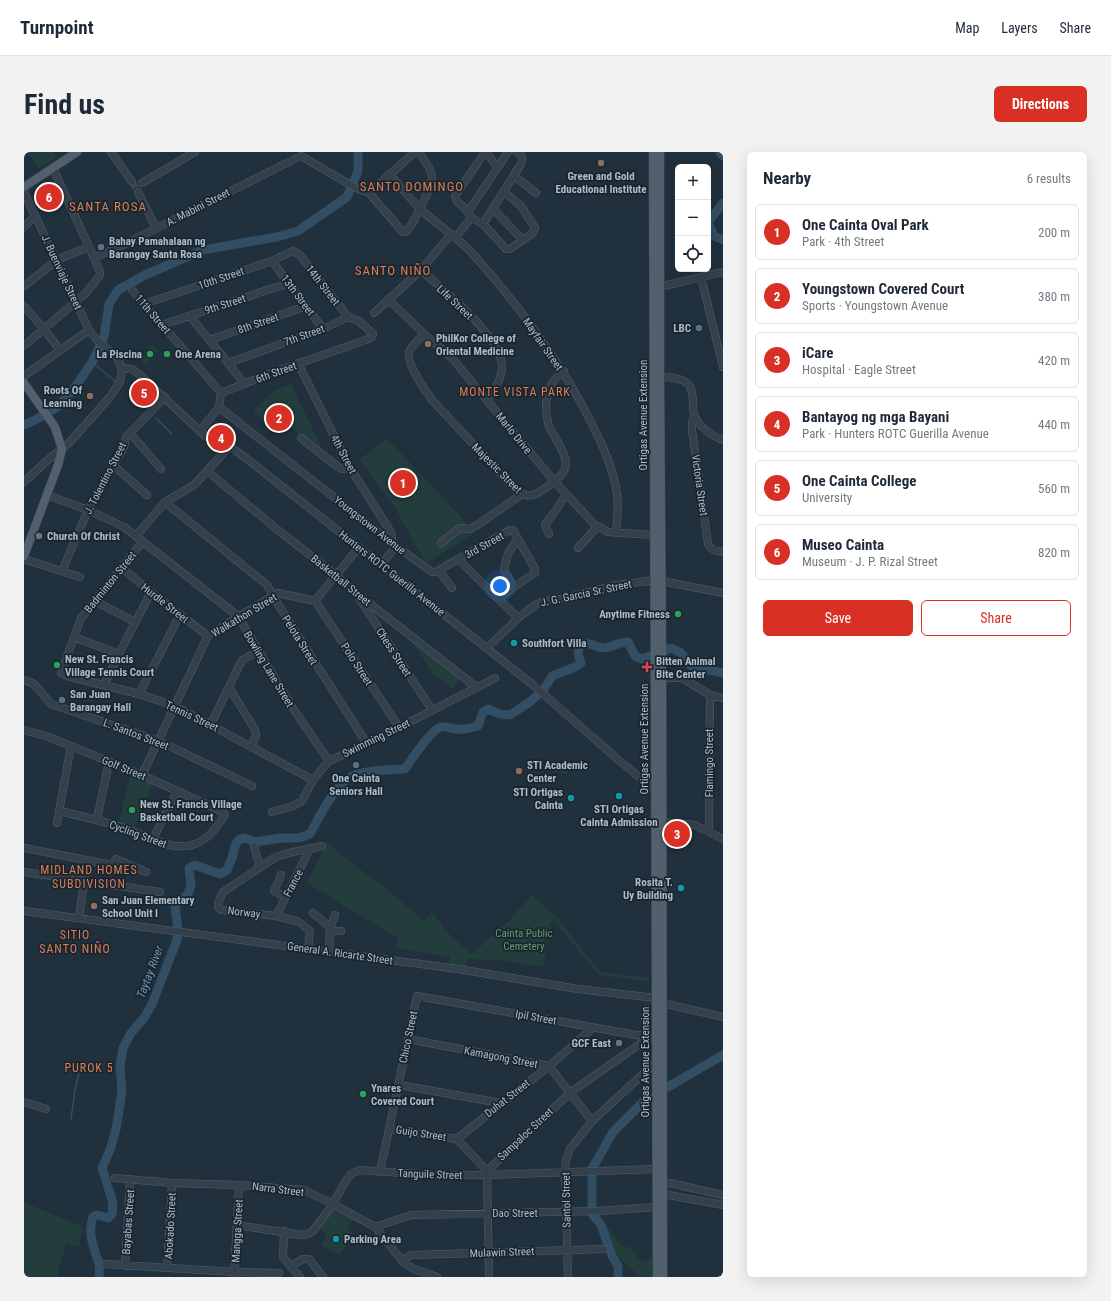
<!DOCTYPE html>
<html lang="en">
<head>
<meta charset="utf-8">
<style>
	body { margin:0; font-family:"Roboto Condensed",sans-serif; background:#f2f2f3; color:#1f2937 }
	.controls { position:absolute; right:12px; top:12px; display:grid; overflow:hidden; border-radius:6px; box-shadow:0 4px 16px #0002 }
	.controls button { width:36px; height:36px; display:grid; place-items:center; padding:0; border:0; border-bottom:1px solid #e0e1e3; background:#fff; color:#1f2937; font:20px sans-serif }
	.you { position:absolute; left:476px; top:434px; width:14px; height:14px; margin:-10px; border:3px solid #fff; border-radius:50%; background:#1a73e8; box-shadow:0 0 0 6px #1a73e833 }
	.badge { display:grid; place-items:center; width:26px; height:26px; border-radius:50%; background:#d93025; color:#fff; font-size:13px; font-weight:700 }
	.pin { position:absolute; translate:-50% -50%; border:2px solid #fff; box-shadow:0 1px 4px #0006 }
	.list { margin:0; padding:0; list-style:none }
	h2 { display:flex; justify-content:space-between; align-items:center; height:52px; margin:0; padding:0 16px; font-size:17px }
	h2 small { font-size:13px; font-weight:400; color:#747a83 }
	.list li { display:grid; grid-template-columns:26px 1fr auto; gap:12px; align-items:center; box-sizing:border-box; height:56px; margin:0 8px 8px; padding:0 8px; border:1px solid #e0e1e3; border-radius:6px }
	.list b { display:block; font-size:15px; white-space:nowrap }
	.list p { margin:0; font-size:13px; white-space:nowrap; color:#747a83 }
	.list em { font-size:13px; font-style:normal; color:#747a83 }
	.actions { display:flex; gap:8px; padding:12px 16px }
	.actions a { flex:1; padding:9px 0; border:1px solid #d93025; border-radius:6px; text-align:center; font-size:14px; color:#d93025 }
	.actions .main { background:#d93025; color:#fff }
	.icon { flex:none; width:22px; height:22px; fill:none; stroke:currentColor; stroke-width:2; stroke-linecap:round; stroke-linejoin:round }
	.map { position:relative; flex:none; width:699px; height:1125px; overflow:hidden; border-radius:6px }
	header { display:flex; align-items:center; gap:24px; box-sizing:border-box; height:56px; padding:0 20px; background:#fff; border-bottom:1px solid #e0e1e3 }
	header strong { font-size:19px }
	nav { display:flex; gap:22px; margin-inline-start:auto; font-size:14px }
	.intro { display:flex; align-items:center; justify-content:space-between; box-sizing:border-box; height:96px; padding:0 24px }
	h1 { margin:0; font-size:28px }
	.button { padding:10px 18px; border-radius:6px; background:#d93025; color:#fff; font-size:14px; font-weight:700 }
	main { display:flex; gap:24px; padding:0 24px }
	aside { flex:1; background:#fff; border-radius:6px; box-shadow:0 4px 16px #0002 }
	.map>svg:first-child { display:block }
</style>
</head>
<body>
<header>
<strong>Turnpoint</strong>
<nav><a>Map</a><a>Layers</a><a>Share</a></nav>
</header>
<div class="intro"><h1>Find us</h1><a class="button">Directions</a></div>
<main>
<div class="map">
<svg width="699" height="1125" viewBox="0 0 699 1125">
	<rect width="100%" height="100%" fill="#20303c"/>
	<path fill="#223d3c" d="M7,0H29L33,5L15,17L5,2Z
		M129,193L135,198L122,212L116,206Z
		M267,232L301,302V305L264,273L256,283L229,259L251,238Z
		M363,286L451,380L402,412L370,354L335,308Z
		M383,482L421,513L411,525Z
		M421,513L437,526L428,537L412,524Z
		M524,608L544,611L543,622L523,619Z
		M107,621L129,630L111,676L95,671L100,646Z
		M303,689L325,709L361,735L400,769L408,760L424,781L448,802L484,769L508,743L533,765L577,820L625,826V830L574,823L530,768L527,770L519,815L476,808L444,807L442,817L425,815L426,805L372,796L375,787L283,731Z
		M0,1050L59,1075L55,1095L42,1092L33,1125H0Z
		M310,1052L331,1064L323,1078L329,1081L316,1103L297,1093L302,1083L299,1080L295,1073Z
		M575,1063L596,1092L601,1095L604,1094L618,1110L628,1105V1125H617L596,1107L590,1106L578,1073L571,1064Z"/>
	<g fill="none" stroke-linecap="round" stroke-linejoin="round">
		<path stroke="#314e65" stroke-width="1.5" d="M68,210L92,230
			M132,266L148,282
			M47,967L51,937L57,914"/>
		<path stroke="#314e65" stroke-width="9" d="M696,0L699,4
			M699,51L684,70L690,84L699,88
			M0,273L11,268L35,254L52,234L68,210L80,185L85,152L94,138L121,123L179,98L253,85L274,79L323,45L334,19V0
			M644,935L699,903
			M568,1017L589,980L624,945
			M568,1057V1022
			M568,1062L577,1073L588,1104L594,1114V1125
			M75,1125C75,1121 76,1116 75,1112C70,1096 63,1082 69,1065L73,1063L84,1066L88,1062L89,1051L78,1016L86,998L92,977L98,939L96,914L99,896L107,881L120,866L128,852L153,788L154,779L151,753L164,742L167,733L165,716L171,713L196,722L203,718L208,706L212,691L216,687L221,686L232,690L256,686H275L286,682C295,665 314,626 334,622C349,618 365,618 381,617C387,608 408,577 417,575C422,574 428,577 433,577C440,578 447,576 454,574L459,560L464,557L476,562L486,563L507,549L520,537L528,524L551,515L557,511L554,502L555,493C569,489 568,495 580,496C585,496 596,490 604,490L611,504L618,507L647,496L657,501L667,514L699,521"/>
		<path stroke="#354551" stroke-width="7" stroke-dasharray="7 3.5" stroke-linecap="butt" d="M108,30L114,40"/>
		<g stroke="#515f69" stroke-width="8">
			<path id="minor" d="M87,0L108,30
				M461,0L431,44L433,50L441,56L447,66L459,72L482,97H486L509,81L511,76L497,54L480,40
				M462,0L473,15
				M277,4L330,35L345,41L379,80C382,80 382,81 384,78C389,71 408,35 408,27C409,19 399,6 394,0
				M365,22C375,33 385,45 395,56C412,72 432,84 448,101C493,151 534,206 565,266C577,290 589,314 593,342C595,354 593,369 592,381
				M490,24L512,41
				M118,31L171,0
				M0,40L65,178L73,188L93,205L98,216L96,230L86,245L45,291L26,306L0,330
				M114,40L132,76
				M345,41L391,0
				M469,57L499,88
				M444,60L484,0
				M459,72L497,12C500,5 498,4 493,0
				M0,75L11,64
				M432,85L447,66
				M70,106L101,92L277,4
				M248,109L299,177
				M397,118C419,138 478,184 478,215C478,227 470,238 463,248
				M677,125L699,215
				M0,134L33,108L64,95
				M631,136L699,120
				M108,138L197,241
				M364,147L400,182L428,206L530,329L570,372L584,380L630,383
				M120,152L248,109L269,99L276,103L324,165
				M0,154L20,177L36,198
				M350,161L397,118L427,82
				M166,164L220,231
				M138,173L265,131
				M400,182C396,187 389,192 386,198C380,209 401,238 408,248L492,338C499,343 504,345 512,342C521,336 534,329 540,319C547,305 530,286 525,274C522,266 522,258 522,250C524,235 528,229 540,219
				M186,188L282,154
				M0,194L62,141L76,123V120L70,106L29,16
				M274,211L326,316L365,377L368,383V390
				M98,216L108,217L116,223L181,284L211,298L227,310L508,532L598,611L631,638
				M0,224L65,178
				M631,225C642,225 662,224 667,237C670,245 668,254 670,262C673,274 688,284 699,288
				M195,255L372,394L408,420H412L434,407L494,466
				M670,264L668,272V278L684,392C688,399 692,399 699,400
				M176,279L195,255L197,241L245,222L347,186L349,182L335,169L324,165L299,177L204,211
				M106,281L137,317
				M277,286L314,315L318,317L326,316
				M89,313L123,343
				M183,319L255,379L312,423L332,441L452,535
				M23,343L64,358L100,375L214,464L270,558L305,609
				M141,350L243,433L252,449L343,592
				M525,382L521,373C523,369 526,366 529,362C534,356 537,349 542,343
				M112,384L141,350L170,333L205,295
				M119,389L57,466L37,521L43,524L115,542L151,554L289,628
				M417,391L436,376L445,377L452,374L498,342
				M554,396L573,375
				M0,407L56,425
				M434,407L486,378H489L511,417V421L490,435L475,447
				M361,408L372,394
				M98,416L127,440L184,484
				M38,419L64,358L100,295L102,285L141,245
				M415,419L428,436
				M638,429L699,441
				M490,435L480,418C482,405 485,397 494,388
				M335,446L408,558
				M71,449L111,470
				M291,449L375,575
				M50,485L95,502
				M463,496L494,466L511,453L519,449L537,447L587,434L631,428
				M632,526H658L686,543L699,546
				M0,528L8,531L12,534L27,552L135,589L228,634
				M80,533L95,502L127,440
				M205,535L231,578L232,584L227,594
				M115,542L156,463
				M187,572L216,512L219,508L234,499
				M0,578L22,584L118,623L199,660L201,663C197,668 194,673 190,678C163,710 131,687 100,676C79,669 57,664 35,659
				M118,623L184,484L189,480L254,441L291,449L335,395
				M248,660L269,654L278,649L289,628L305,609L343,592L471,526
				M73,667L85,610
				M638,670L671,673L699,687
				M33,671L47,594
				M685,679L686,543
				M129,687L153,639
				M230,694L236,715
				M0,696L88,713L92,707L122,720
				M0,720L136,740
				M257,723L250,739L261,745
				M0,759L434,817L554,837L632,846L638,851L699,865
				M289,761L306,775
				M252,764L286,697
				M55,766L63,710
				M307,779H317
				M284,797L286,779L275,770L272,769L252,764L197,758L194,755V751L199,740L250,706C265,699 282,698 298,694
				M305,800L306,775L311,763
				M384,887L525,914L568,969
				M375,933L477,951
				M0,950L22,957
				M366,977L433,987L463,1019
				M433,987L525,914L570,875
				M356,1020L393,844L612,883L632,884
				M91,1026L148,1031L215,1033L280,1038L309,1052L351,1075L379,1110L390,1117L413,1125
				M635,1030L646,1031L699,1043
				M634,1041L699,1053
				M213,1073L277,1083L284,1082L289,1079L309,1052L320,1032L327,1022L335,1018L409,1023H463L632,1017
				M351,1075L387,1063L574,1059L632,1055
				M260,1079L259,1105L276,1125
				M379,1110L383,1105L388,1103L580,1097
				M81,1112L210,1120L255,1121
				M101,1114L106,1027
				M267,1114L279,1107H285L299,1125
				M143,1116L148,1031
				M210,1125L215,1033
				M465,1125L463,1019L547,940L626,885
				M544,1125L541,1020L542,1008L546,997L568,969L631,911"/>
		</g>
		<g stroke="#404d58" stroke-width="9">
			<path id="major" d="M629,0L633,1125
				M636,0V225L638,503L639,1125
				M0,35L53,0
				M0,231L31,275L38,297L34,313L0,404"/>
		</g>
		<use href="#minor" stroke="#34414c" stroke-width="7"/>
		<use href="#major" stroke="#51606c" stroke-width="8"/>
	</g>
	<g fill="#8d6e63" stroke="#192630" stroke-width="1.5">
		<circle cx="577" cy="11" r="4"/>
		<circle cx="404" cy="192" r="4"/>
		<circle cx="66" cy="244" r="4"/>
		<circle cx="495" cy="619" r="4"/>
		<circle cx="70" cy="754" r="4"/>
	</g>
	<g fill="#5c6f8a" stroke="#192630" stroke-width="1.5">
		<circle cx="77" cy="95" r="4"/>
		<circle cx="675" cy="176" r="4"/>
		<circle cx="38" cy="548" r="4"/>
		<circle cx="332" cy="613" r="4"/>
	</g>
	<g fill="#2e9e5b" stroke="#192630" stroke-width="1.5">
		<circle cx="126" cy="202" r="4"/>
		<circle cx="143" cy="202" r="4"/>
		<circle cx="654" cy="462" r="4"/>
		<circle cx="33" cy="513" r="4"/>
		<circle cx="108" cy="658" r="4"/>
		<circle cx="339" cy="942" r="4"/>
	</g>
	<g fill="#6b7280" stroke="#192630" stroke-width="1.5">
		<circle cx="15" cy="384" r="4"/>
		<circle cx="595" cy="891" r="4"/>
	</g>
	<g fill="#0f9aa8" stroke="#192630" stroke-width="1.5">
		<circle cx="490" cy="491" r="4"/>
		<circle cx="595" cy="644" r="4"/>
		<circle cx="547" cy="646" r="4"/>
		<circle cx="657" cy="736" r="4"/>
		<circle cx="312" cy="1087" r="4"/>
	</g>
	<path fill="#e0444e" stroke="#192630" stroke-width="1.5" d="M621 509h4v4h4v4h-4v4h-4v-4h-4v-4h4z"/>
	<g text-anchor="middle" stroke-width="3.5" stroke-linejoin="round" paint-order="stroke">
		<g font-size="11" font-weight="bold" fill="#aebcc8" stroke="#192630" text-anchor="start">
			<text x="577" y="28" text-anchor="middle">Green and Gold<tspan x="577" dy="13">Educational Institute</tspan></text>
			<text x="85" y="93">Bahay Pamahalaan ng<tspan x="85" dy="13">Barangay Santa Rosa</tspan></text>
			<text x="667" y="180" text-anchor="end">LBC</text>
			<text x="412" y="190">PhilKor College of<tspan x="412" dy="13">Oriental Medicine</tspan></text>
			<text x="118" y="206" text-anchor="end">La Piscina</text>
			<text x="151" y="206">One Arena</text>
			<text x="58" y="242" text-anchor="end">Roots Of<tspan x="58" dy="13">Learning</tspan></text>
			<text x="23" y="388">Church Of Christ</text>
			<text x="646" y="466" text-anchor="end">Anytime Fitness</text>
			<text x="498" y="495">Southfort Villa</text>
			<text x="41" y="511">New St. Francis<tspan x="41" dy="13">Village Tennis Court</tspan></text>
			<text x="632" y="513">Bitten Animal<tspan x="632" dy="13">Bite Center</tspan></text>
			<text x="46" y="546">San Juan<tspan x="46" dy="13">Barangay Hall</tspan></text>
			<text x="503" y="617">STI Academic<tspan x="503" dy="13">Center</tspan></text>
			<text x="332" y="630" text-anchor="middle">One Cainta<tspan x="332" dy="13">Seniors Hall</tspan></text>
			<text x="539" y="644" text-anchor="end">STI Ortigas<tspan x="539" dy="13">Cainta</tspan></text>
			<text x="116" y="656">New St. Francis Village<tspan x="116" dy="13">Basketball Court</tspan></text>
			<text x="595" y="661" text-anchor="middle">STI Ortigas<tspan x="595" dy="13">Cainta Admission</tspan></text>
			<text x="649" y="734" text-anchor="end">Rosita T.<tspan x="649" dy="13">Uy Building</tspan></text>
			<text x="78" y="752">San Juan Elementary<tspan x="78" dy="13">School Unit I</tspan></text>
			<text x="587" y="895" text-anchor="end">GCF East</text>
			<text x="347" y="940">Ynares<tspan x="347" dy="13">Covered Court</tspan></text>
			<text x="320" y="1091">Parking Area</text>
		</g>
		<g font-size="11" fill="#aebcc8" stroke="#192630">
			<text transform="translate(174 55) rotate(-27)" y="4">A. Mabini Street</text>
			<text transform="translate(38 120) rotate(65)" y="4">J. Buenviaje Street</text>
			<text transform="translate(197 126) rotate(-19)" y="4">10th Street</text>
			<text transform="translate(299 133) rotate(52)" y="4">14th Street</text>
			<text transform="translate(274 143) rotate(53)" y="4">13th Street</text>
			<text transform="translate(431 150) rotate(43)" y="4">Life Street</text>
			<text transform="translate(201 152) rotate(-18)" y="4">9th Street</text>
			<text transform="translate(129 162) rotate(49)" y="4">11th Street</text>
			<text transform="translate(234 171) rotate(-19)" y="4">8th Street</text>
			<text transform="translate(280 183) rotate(-20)" y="4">7th Street</text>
			<text transform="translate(519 192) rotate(55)" y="4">Mayfair Street</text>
			<text transform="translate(252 220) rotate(-20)" y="4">6th Street</text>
			<text transform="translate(619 263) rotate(-90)" y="4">Ortigas Avenue Extension</text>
			<text transform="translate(490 281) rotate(51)" y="4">Marlo Drive</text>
			<text transform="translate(320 302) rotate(62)" y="4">4th Street</text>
			<text transform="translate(473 316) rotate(45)" y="4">Majestic Street</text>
			<text transform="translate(81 326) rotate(-63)" y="4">J. Tolentino Street</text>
			<text transform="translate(676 333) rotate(82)" y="4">Victoria Street</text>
			<text transform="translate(346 373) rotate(38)" y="4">Youngstown Avenue</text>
			<text transform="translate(460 393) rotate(-29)" y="4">3rd Street</text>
			<text transform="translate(368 421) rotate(38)" y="4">Hunters ROTC Guerilla Avenue</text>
			<text transform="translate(317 428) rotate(39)" y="4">Basketball Street</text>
			<text transform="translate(86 430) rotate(-51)" y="4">Badminton Street</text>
			<text transform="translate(562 441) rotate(-12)" y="4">J. G. Garcia Sr. Street</text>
			<text transform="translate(141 451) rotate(38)" y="4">Hurdle Street</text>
			<text transform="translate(220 463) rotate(-31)" y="4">Walkathon Street</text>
			<text transform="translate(276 488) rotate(58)" y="4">Pelota Street</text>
			<text transform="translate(370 500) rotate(57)" y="4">Chess Street</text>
			<text transform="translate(333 512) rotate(57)" y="4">Polo Street</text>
			<text transform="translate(245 517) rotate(59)" y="4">Bowling Lane Street</text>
			<text transform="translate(168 564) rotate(25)" y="4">Tennis Street</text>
			<text transform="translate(112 582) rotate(21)" y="4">L. Santos Street</text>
			<text transform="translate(352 586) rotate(-26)" y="4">Swimming Street</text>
			<text transform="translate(620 587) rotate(-90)" y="4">Ortigas Avenue Extension</text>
			<text transform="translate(685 611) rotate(-90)" y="4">Flamingo Street</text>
			<text transform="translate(100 616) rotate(22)" y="4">Golf Street</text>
			<text transform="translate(114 682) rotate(20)" y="4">Cycling Street</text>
			<text transform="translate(269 731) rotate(-62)" y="4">France</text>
			<text transform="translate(220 760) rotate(7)" y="4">Norway</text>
			<text transform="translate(316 801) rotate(8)" y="4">General A. Ricarte Street</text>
			<text transform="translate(512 865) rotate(10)" y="4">Ipil Street</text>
			<text transform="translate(384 885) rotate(-78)" y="4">Chico Street</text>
			<text transform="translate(477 905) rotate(11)" y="4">Kamagong Street</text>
			<text transform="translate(621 910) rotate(-90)" y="4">Ortigas Avenue Extension</text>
			<text transform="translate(483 946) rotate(-38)" y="4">Duhat Street</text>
			<text transform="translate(397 981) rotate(9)" y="4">Guijo Street</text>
			<text transform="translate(501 982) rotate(-43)" y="4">Sampaloc Street</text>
			<text transform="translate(406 1022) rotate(2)" y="4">Tanguile Street</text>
			<text transform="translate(254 1037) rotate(7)" y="4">Narra Street</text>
			<text transform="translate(542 1048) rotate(-91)" y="4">Santol Street</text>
			<text x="491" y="1065">Dao Street</text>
			<text transform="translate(104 1070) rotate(-86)" y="4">Bayabas Street</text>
			<text transform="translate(146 1074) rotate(-87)" y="4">Abokado Street</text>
			<text transform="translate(213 1079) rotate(-87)" y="4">Mangga Street</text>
			<text transform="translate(478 1100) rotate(-2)" y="4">Mulawin Street</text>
		</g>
		<g font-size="11" fill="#639b68" stroke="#192630">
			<text x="500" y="785">Cainta Public<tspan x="500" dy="13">Cemetery</tspan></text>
		</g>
		<g font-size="12" letter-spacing="1" fill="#dd7c54" stroke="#192630">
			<text x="491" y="244">MONTE VISTA PARK</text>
			<text x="65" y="722">MIDLAND HOMES<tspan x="65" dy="14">SUBDIVISION</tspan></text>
			<text x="51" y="787">SITIO<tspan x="51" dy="14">SANTO NIÑO</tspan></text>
			<text x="65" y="920">PUROK 5</text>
		</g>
		<g font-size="12" font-style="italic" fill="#6c92ae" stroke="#192630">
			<text transform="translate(126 820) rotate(-69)" y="4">Taytay River</text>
		</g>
		<g font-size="13" letter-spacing="1" fill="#dd7c54" stroke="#192630">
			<text x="388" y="39">SANTO DOMINGO</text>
			<text x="84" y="59">SANTA ROSA</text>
			<text x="369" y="123">SANTO NIÑO</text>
		</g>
	</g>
</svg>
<div class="controls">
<button>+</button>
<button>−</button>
<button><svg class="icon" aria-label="locate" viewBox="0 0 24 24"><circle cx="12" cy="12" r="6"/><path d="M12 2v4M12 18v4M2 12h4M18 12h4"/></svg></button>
</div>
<div class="you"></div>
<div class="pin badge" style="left:379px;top:331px">1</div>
<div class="pin badge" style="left:255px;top:266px">2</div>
<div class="pin badge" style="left:653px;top:682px">3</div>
<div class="pin badge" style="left:197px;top:286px">4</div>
<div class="pin badge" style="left:120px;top:241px">5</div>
<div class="pin badge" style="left:25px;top:45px">6</div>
</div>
<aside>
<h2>Nearby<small>6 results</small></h2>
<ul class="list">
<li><span class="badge">1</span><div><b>One Cainta Oval Park</b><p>Park · 4th Street</p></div><em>200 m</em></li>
<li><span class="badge">2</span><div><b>Youngstown Covered Court</b><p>Sports · Youngstown Avenue</p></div><em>380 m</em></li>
<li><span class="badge">3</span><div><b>iCare</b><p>Hospital · Eagle Street</p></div><em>420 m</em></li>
<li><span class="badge">4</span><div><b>Bantayog ng mga Bayani</b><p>Park · Hunters ROTC Guerilla Avenue</p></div><em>440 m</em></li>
<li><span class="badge">5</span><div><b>One Cainta College</b><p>University</p></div><em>560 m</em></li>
<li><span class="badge">6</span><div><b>Museo Cainta</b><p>Museum · J. P. Rizal Street</p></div><em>820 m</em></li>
</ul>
<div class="actions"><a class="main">Save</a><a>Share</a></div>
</aside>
</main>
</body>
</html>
